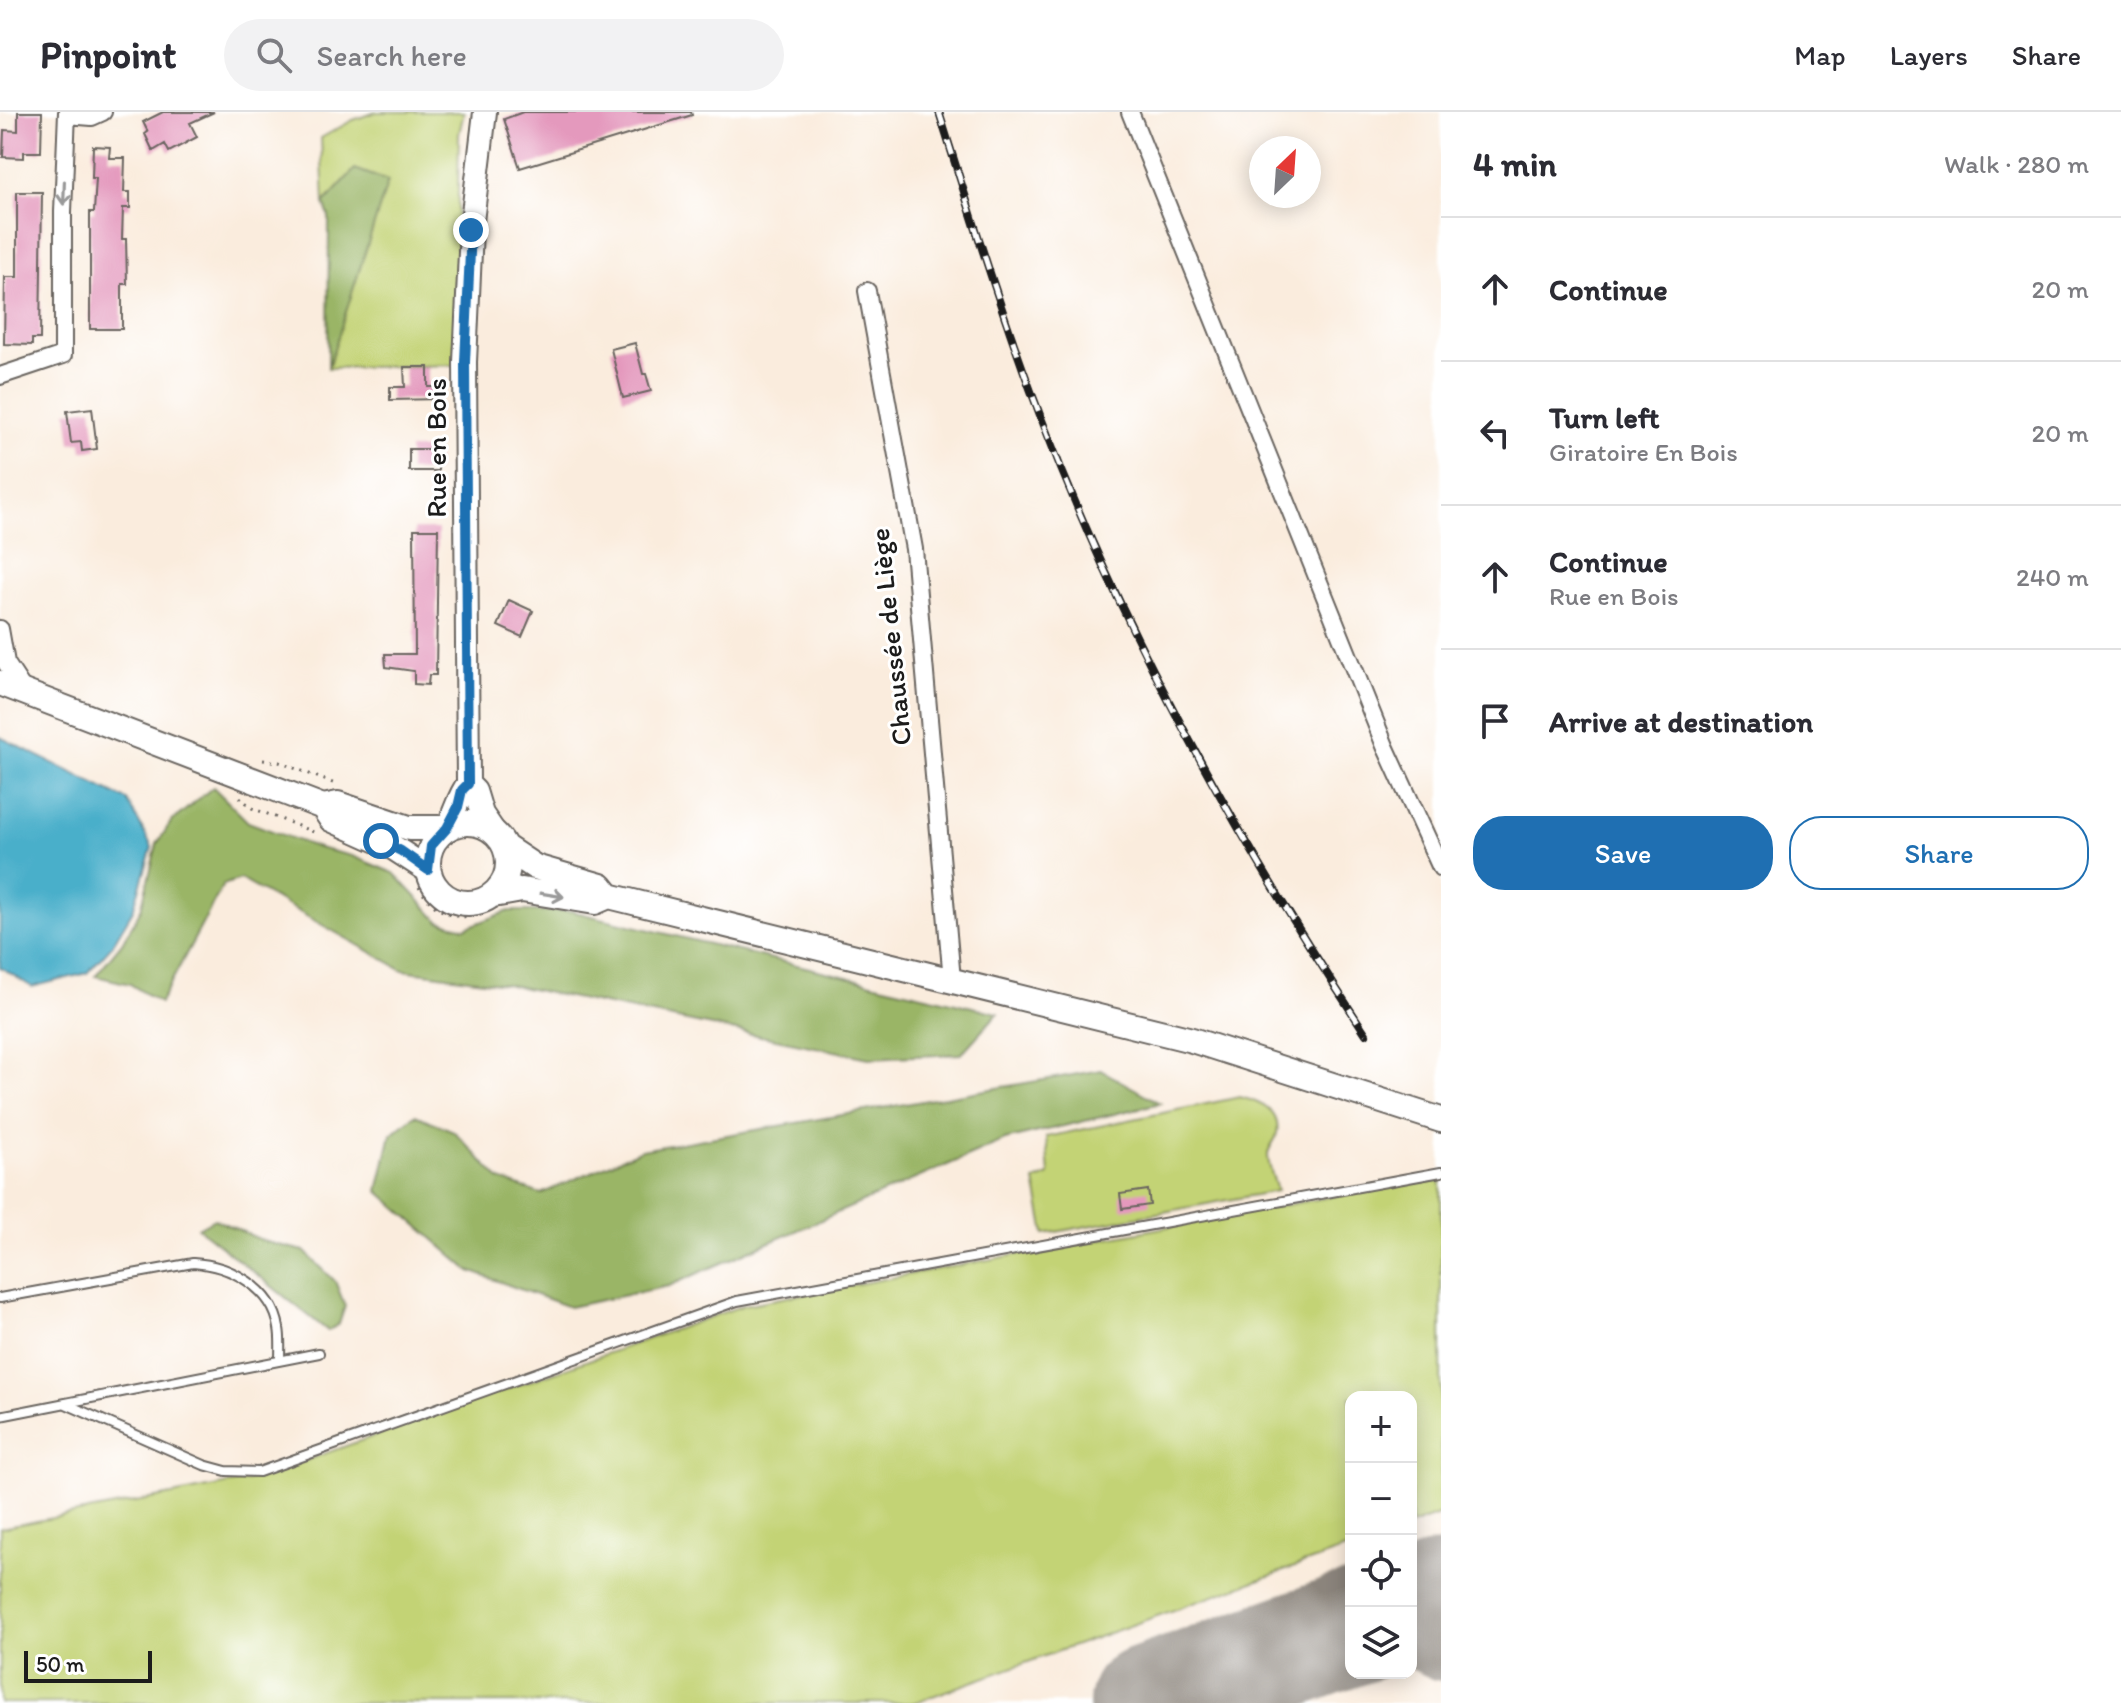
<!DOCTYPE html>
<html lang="en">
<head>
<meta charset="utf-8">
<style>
	body { margin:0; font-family:Itim,sans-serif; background:#f2f2f3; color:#2b2b33 }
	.controls { position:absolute; right:24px; bottom:24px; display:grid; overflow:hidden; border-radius:16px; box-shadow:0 4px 20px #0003 }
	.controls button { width:72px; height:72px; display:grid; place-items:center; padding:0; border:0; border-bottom:2px solid #e1e1e2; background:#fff; color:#2b2b33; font:40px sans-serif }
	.compass { position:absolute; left:1249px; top:24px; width:72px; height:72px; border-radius:50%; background:#fff; box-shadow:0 4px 20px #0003; rotate:25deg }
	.scale { position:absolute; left:24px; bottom:20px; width:128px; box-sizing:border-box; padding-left:8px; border:4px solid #1c1c1c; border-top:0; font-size:22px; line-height:28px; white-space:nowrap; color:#1c1c1c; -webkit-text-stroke:6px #fff; paint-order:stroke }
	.stop { position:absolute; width:24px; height:24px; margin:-18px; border:6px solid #1f6fb2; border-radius:50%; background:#fff }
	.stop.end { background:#1f6fb2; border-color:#fff; box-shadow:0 2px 8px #0008 }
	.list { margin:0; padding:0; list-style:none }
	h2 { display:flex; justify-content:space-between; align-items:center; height:104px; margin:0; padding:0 32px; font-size:34px }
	h2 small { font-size:26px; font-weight:400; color:#7c7c81 }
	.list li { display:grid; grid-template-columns:52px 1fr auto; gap:24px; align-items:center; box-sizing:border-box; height:144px; padding:0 32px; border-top:2px solid #e1e1e2 }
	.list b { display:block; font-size:30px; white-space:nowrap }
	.list p { margin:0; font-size:26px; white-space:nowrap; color:#7c7c81 }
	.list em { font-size:26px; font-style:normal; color:#7c7c81 }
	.actions { display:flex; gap:16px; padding:24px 32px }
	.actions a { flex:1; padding:18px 0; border:2px solid #1f6fb2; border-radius:32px; text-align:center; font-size:28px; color:#1f6fb2 }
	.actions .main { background:#1f6fb2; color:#fff }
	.icon { flex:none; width:44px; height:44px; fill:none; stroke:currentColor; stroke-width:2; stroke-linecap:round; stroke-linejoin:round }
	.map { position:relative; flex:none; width:1441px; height:1591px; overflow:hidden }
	header { display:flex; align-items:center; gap:48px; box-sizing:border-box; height:112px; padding:0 40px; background:#fff; border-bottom:2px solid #e1e1e2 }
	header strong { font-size:38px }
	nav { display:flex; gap:44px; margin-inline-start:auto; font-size:28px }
	.search { width:560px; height:72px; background:#f2f2f3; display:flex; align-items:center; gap:20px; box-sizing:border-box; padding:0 28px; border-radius:44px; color:#7c7c81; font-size:30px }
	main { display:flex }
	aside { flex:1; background:#fff }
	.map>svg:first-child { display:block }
</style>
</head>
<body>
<header>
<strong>Pinpoint</strong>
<div class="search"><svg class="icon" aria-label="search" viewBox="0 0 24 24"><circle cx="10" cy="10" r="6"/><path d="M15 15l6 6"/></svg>Search here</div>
<nav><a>Map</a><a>Layers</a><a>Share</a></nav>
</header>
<main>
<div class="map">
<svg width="1441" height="1591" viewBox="0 0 1441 1591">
	<rect width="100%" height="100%" fill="#fff"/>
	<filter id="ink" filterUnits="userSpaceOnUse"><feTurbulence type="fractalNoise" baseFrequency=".0125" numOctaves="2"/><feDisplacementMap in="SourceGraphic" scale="16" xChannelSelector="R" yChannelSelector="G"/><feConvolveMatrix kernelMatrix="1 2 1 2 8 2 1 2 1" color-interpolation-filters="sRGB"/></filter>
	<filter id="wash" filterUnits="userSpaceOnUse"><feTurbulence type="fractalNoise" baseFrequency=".006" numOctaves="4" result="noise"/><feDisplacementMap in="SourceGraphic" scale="32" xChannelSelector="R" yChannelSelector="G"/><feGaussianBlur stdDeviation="1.8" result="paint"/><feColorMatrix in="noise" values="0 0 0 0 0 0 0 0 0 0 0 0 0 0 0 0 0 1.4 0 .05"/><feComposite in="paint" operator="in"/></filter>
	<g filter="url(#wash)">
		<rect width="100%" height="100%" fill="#faecdd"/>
		<path fill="#c3d375" stroke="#707848" stroke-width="2" d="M376,0H464L459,22L455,253L328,256L387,69L355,58L324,91L321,26L353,8Z
			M1240,985C1260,990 1284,1000 1276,1025C1274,1030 1268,1037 1268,1042C1267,1052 1275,1069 1277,1079L1045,1122L1035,1069L1049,1063L1046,1025Z
			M1441,1069V1402L1411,1413V1285H1351V1435L913,1591H0V1416L250,1368L744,1193L1383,1075Z"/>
		<path fill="#9ab566" stroke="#5b6841" stroke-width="2" d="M355,57L388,69L328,256L329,105L324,91Z
			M213,675L248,710L318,736L352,744L394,761L439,809L465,816L509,799H571L998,901L961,942L869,946L505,872L403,858L240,767L223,773L160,891L130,872L95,864L122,831L141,797L157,732L171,710Z
			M1101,958L1160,991L1005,1028L669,1174L569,1195L470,1159L378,1079L391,1022L415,1003L454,1019L500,1068L541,1082L641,1038Z
			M214,1107L266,1130L304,1139L335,1169L345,1194L339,1212L328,1219L198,1116Z"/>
		<path fill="#4aafca" stroke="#336673" stroke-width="2" d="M0,625L127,688L152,735L133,798L111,835L87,861L32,875L0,855Z"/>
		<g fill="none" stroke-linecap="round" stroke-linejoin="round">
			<path stroke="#8b847c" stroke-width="46" d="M1411,1532L1441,1546
				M1180,1578L1351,1525"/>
			<path stroke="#8b847c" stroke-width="114" d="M1411,1497L1441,1487
				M1146,1591L1351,1517"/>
		</g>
		<g id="blocks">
			<path fill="#e499bd" d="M18,0H42L41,40H24V46L3,45L4,18L18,19Z
				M163,0H214L190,11L197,25L169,40L165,32L153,39L145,22L148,20L143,10Z
				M523,0H691L692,3L520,56L504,7Z
				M93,34L110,35L109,46H125L124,80H130V96H123L122,127H126L127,172H122V217H90V100H94L96,66H92Z
				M17,80H42L40,227H32V233L4,232L5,165H17Z
				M635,231L643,262H646L651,279L623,286L611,237Z
				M404,255H428V275H442V287L390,288V275H405Z
				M92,296L97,337L82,339L81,330L71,331L67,299Z
				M409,337H432V346H438V359H409Z
				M414,417H438L436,563H429L428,573L414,572V559L386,555L385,542H415Z
				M509,488L533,499L522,525L498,514Z
				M1148,1078L1150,1093L1122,1097L1120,1082Z"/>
		</g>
	</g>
	<g filter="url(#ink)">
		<use href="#blocks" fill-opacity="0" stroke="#6a6560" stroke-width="2"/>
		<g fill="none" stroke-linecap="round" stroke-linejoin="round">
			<g stroke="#6a6560" stroke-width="12">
				<path id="service" d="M0,1186L193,1151C230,1153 273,1176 279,1216C281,1226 280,1238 280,1248
					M66,1292L204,1353L226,1359L259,1360L737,1189L1441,1060
					M0,1304L319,1241"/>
			</g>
			<g stroke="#6a6560" stroke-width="20">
				<path id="minor" d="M1130,0L1385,634L1441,756
					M67,3L92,5L103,0
					M867,179L914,437L952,868
					M0,264L63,243V100L67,0
					M0,517L6,551L23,577"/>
			</g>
			<g stroke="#6a6560" stroke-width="26">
				<path id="tertiary" d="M468,672L475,679L482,702L495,721
					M447,716C454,703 459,682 468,672L465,250L471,118L485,0"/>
			</g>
			<g stroke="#6a6560" stroke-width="28">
				<path id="secondary" d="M0,571L323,695L331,707L391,734L428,758
					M323,695L338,692L409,716H447
					M428 751a40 40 0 1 1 80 0a40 40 0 1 1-80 0Z
					M505,735L535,755L601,774L609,784L1192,928L1441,1008
					M493,783L522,778L595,790L609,784"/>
			</g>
			<path stroke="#6a6560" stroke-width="3" stroke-dasharray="2 6" stroke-linecap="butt" d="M263,648L279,650L335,672
				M240,685L252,696L316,721
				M419,775C433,801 460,811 487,801"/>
			<use href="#service" stroke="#fff" stroke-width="8"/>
			<use href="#minor" stroke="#fff" stroke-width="16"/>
			<use href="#tertiary" stroke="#fff" stroke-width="22"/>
			<use href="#secondary" stroke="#fff" stroke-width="24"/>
			<g stroke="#1c1c1c" stroke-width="8">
				<path id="rail" d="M939,0C971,102 1002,204 1040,303C1123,522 1237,727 1366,922"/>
			</g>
			<use href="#rail" stroke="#fff" stroke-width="5" stroke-dasharray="15" stroke-linecap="butt"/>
		</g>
		<defs><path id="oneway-shaft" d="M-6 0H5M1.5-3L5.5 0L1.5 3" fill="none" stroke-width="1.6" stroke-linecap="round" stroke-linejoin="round" transform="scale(2)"/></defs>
		<g stroke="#999">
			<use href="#oneway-shaft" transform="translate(64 81) rotate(92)"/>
			<use href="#oneway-shaft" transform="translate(552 783) rotate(9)"/>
		</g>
	</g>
	<g fill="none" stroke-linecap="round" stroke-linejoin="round" filter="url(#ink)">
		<path stroke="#1f6fb2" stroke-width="10" d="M381,729L401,739L428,758L431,734L447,716L458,695L462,678L468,672L465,250L471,118"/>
	</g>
	<g text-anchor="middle" stroke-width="6" stroke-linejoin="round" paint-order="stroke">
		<g font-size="28" fill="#1c1c1c" stroke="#fff">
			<text transform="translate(436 336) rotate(-90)" y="10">Rue en Bois</text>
			<text transform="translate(890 525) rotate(-96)" y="10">Chaussée de Liège</text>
		</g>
	</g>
</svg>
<div class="controls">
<button>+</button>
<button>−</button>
<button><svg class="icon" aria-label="locate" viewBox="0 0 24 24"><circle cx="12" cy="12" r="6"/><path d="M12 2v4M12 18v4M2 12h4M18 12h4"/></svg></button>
<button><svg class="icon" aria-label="layers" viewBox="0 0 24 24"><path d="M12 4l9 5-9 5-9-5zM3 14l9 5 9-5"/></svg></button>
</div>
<svg class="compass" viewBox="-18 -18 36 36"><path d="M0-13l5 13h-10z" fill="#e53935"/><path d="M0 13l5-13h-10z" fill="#7c7c81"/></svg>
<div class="scale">50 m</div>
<div class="stop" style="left:381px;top:729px"></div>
<div class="stop end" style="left:471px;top:118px"></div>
</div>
<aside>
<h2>4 min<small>Walk · 280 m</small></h2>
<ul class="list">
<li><svg class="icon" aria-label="ahead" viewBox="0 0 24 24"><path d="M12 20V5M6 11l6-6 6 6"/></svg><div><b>Continue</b></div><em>20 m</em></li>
<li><svg class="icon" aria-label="left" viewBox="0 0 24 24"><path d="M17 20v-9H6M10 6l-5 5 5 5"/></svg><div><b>Turn left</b><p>Giratoire En Bois</p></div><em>20 m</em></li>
<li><svg class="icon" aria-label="ahead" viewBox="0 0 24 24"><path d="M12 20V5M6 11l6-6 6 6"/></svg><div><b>Continue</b><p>Rue en Bois</p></div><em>240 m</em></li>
<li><svg class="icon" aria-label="arrive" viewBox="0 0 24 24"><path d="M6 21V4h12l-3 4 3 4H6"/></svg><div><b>Arrive at destination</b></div></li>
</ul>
<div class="actions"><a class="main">Save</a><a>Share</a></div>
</aside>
</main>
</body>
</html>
